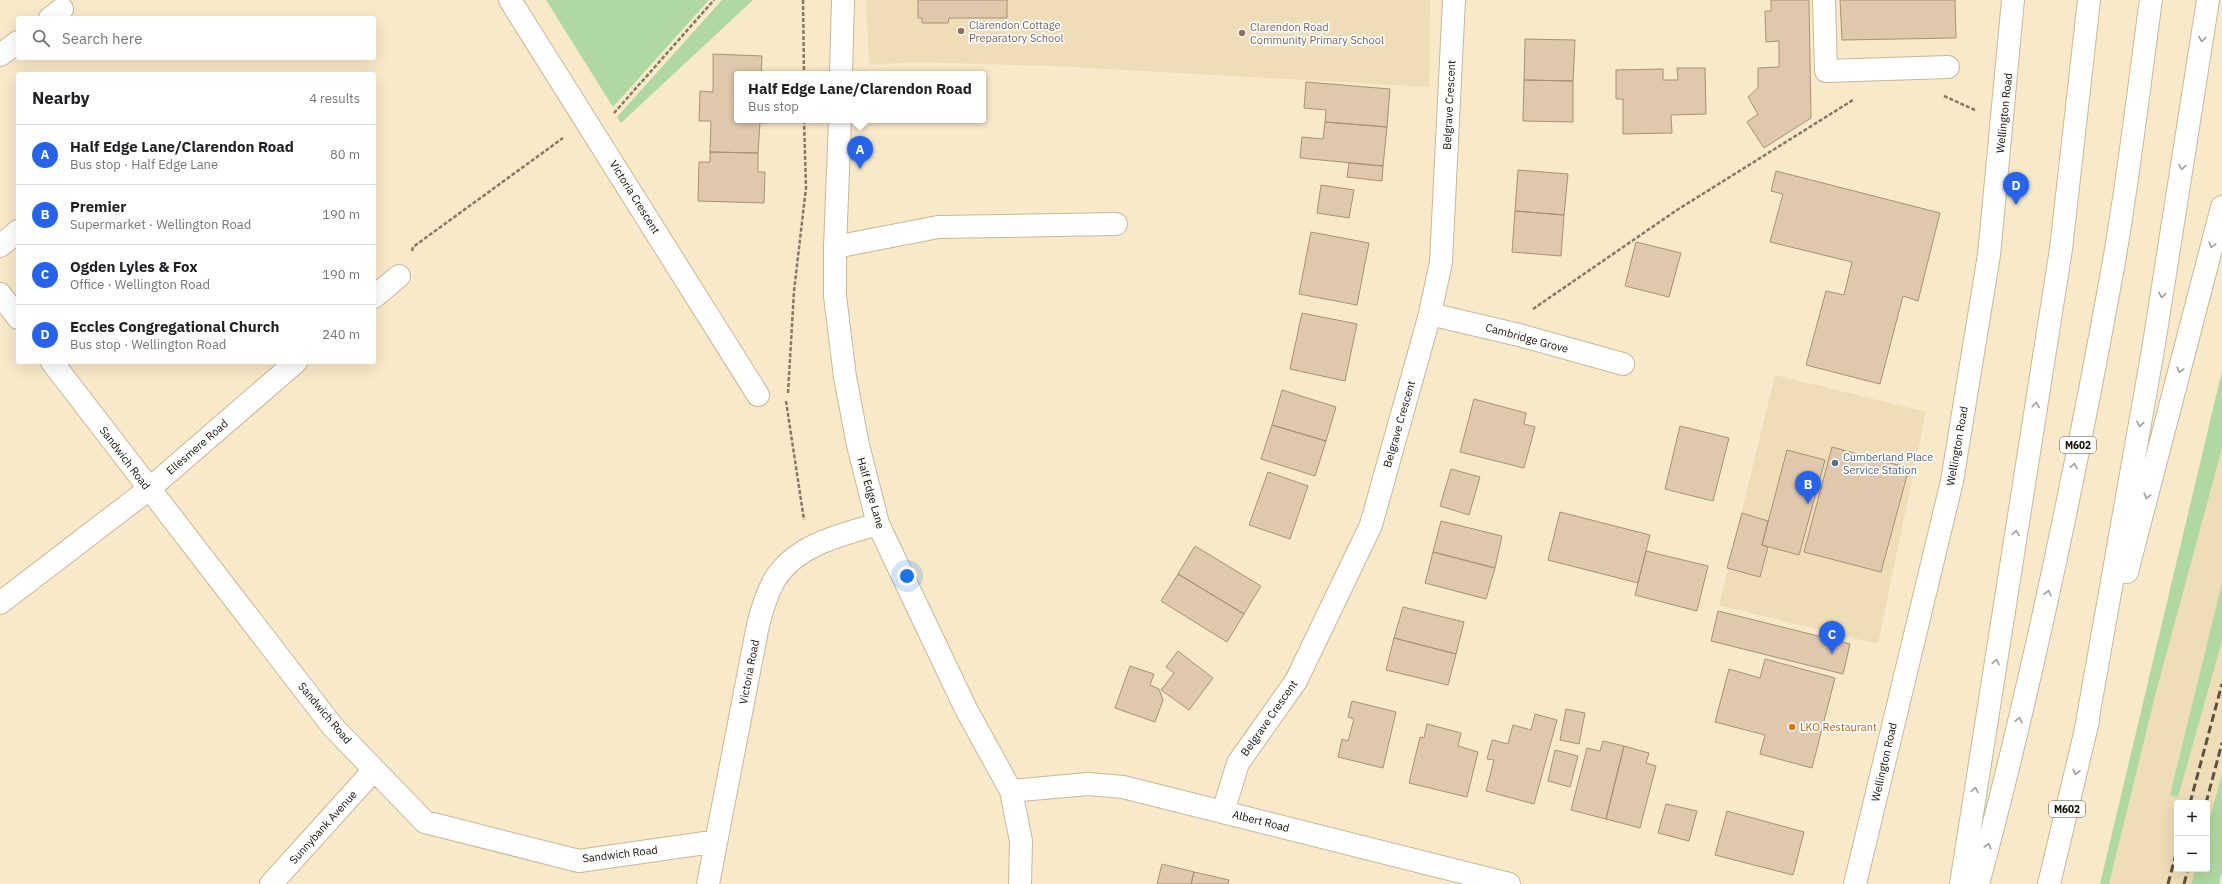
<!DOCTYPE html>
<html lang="en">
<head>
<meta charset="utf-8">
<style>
	body { margin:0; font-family:"IBM Plex Sans",sans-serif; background:#f2f2f2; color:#202124 }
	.controls { position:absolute; right:12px; bottom:12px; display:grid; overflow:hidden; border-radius:4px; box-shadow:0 4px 16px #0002 }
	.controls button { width:36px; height:36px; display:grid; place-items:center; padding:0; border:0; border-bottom:1px solid #e0e0e0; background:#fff; color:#202124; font:20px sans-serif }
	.you { position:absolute; left:907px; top:576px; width:14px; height:14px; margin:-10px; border:3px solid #fff; border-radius:50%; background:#1a73e8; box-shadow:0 0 0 6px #1a73e833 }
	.badge { display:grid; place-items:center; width:26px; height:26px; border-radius:50%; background:#2563eb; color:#fff; font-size:13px; font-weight:700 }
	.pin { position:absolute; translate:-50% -33px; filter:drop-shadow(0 1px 2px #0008) }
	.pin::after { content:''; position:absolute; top:21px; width:14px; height:12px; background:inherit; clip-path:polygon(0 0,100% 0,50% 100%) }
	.popup { position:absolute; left:734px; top:71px; width:252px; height:52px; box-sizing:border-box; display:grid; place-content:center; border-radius:4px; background:#fff; filter:drop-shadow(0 1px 3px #0005); font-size:13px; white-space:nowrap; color:#757577 }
	.popup b { font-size:15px; color:#202124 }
	.popup::after { content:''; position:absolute; left:50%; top:100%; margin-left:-8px; border:8px solid transparent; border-top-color:#fff }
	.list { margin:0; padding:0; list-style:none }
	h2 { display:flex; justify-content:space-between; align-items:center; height:52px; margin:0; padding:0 16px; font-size:17px }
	h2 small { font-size:13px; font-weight:400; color:#757577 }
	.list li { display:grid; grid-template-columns:26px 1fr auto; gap:12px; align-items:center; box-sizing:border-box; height:60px; padding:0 16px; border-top:1px solid #e0e0e0 }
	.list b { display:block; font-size:15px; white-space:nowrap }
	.list p { margin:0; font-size:13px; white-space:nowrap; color:#757577 }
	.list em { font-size:13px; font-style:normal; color:#757577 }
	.icon { flex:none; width:22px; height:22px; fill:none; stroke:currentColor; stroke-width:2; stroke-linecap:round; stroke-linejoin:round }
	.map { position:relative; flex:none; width:2222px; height:884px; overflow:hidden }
	.search { position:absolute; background:#fff; box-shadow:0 4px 16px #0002; left:16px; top:16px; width:360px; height:44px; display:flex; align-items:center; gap:10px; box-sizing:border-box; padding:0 14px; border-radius:4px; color:#757577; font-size:15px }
	.panel { position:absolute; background:#fff; box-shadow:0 4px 16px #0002; left:16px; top:72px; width:360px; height:292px; border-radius:4px }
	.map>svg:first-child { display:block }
</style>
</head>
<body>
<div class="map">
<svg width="2222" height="884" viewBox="0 0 2222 884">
	<rect width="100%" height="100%" fill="#f8e9c9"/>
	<path fill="#eeddb6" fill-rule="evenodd" d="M866,0H1430L1429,87L1055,66L914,62L869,65Z
		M1775,375L1926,412L1878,644L1719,605Z
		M2222,416V872L2219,884H2109ZM2177,803H2207V869H2177Z"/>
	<path fill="#afd8a2" d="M546,0H709L613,107Z
		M722,0H753L621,123L617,117Z
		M2222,371V448L2156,692L2109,884H2100Z
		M2222,583V641L2178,797L2170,795Z
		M2222,774V872L2219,884H2191L2196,869H2207V828Z"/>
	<path fill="#e0c8ad" stroke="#a79177" d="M918,0H1007V18H949L948,23H922V18H918Z
		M1771,0H1809L1811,118L1764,148L1747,122L1758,114L1748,97L1758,88V68L1779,67V41L1766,42L1765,11H1771Z
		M1840,0H1955L1956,38L1842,40Z
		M1525,39L1575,40L1573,81L1524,80Z
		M713,54L762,56L761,74H737V120H767V123H760L758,153L710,152L711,121H699L700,91L713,92Z
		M1677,68H1705L1706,114L1671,115L1672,133L1623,134V99H1616V70L1663,69V80H1678Z
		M1524,80L1573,81V122L1523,121Z
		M1306,82L1390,89L1387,127L1325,122L1326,110L1304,108Z
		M1325,122L1387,127L1383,166L1300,158L1302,137L1323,139Z
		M710,152L758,153V172H765L764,203L698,201L699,162H710Z
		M1349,163L1383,166L1382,181L1347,177Z
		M1518,170L1568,174L1564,215L1515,211Z
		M1776,171L1940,213L1918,301L1903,296L1880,384L1806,365L1826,291L1844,295L1852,262L1770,242L1783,194L1771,191Z
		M1321,185L1354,190L1349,218L1317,213Z
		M1515,211L1564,215L1561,256L1512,252Z
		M1311,232L1369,243L1357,305L1299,294Z
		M1636,242L1681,253L1669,297L1625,286Z
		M1302,313L1357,324L1345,381L1290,369Z
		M1282,390L1336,407L1326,441L1272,425Z
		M1474,399L1526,413L1524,424L1535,427L1524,468L1460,452Z
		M1272,425L1326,441L1315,476L1261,459Z
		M1680,426L1729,438L1713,501L1665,489Z
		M1832,447L1909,468L1881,572L1804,552Z
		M1787,450L1825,460L1799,555L1762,545Z
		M1451,469L1480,477L1469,515L1440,506Z
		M1268,472L1308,486L1290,539L1249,525Z
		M1560,512L1650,535L1638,583L1548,560Z
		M1742,513L1768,521L1762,545L1768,547L1760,577L1727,568Z
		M1441,521L1502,536L1495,568L1433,552Z
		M1195,546L1261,586L1244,614L1178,574Z
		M1646,551L1708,566L1697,611L1635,595Z
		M1433,552L1495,568L1486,599L1425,583Z
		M1178,574L1244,614L1227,642L1161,601Z
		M1403,607L1464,622L1456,654L1394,638Z
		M1718,611L1850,644L1843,674L1711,641Z
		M1394,638L1456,654L1448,685L1386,670Z
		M1178,651L1213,678L1189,710L1161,690L1174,673L1166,667Z
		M1765,659L1835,678L1812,768L1760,754L1765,735L1715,722L1729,669L1760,678Z
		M1130,666L1154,674L1150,685L1159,689L1163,700L1155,722L1115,708Z
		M1352,701L1396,712L1383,768L1338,757L1342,739L1348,741L1354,719L1348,717Z
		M1566,709L1585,713L1579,744L1560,740Z
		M1535,714L1557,720L1534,804L1486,791L1494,760L1487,759L1492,740L1508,744L1513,725L1531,730Z
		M1427,724L1461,733L1458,746L1478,752L1467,797L1409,783L1420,737L1424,738Z
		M1603,741L1624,746L1606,819L1571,810L1587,748L1600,751Z
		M1624,746L1649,753L1646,763L1656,766L1640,828L1606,819Z
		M1555,750L1578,756L1570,787L1548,781Z
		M1666,804L1697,811L1689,841L1658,833Z
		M1727,811L1804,832L1793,875L1715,855Z
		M1162,864L1194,872L1191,884H1157Z
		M1194,872L1229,880L1228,884H1191Z"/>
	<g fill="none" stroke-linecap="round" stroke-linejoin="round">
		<g stroke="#c6b899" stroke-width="24">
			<path id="minor" d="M510,0L758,395
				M1824,0L1826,71L1948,67
				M50,18L62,9
				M0,55L18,42
				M0,246L18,231
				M835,247L938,227L1116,224
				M0,294L18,318
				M374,297L399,276
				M1430,314L1519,335L1623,364
				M52,362L333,727L425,822L579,861L705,843L715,845
				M0,603L149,489L296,362
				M1223,812L1238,763L1296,681L1371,525L1430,314L1441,262L1454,0
				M271,884L374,770
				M708,884L758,625C762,609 767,593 775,579C797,544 842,535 878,524
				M1855,884L1952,481L1989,255L2013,0"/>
		</g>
		<g stroke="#c6b899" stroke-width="24">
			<path id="major" d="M841,74L843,0
				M840,120L835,247V296L845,377L858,445L878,524L966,709L1011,791L1021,841L1020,884
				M1011,791L1088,784L1123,787L1509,884"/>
		</g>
		<g stroke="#c6b899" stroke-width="24">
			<path id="highway" d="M2127,572L2222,207
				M2085,734L2153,350L2208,0
				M1961,884L2061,249L2089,0
				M1978,884C2032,684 2074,481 2111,278C2128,186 2138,92 2151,0
				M2049,884L2088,721"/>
		</g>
		<path stroke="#837965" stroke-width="2.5" stroke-dasharray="4 2" stroke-linecap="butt" d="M803,0L804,74
			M1944,96L1975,110
			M614,113L714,0
			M412,251L413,247L563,138
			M1533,309L1677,210L1853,100
			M788,393L794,291L806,188L804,120
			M786,401L804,520"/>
		<use href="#minor" stroke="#fff" stroke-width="22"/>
		<use href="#major" stroke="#fff" stroke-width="22"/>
		<use href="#highway" stroke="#fff" stroke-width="22"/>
		<path stroke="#5b5242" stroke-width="3" stroke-dasharray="8 4" stroke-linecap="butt" d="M2190,803L2222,684
			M2206,803L2222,743
			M2168,884L2177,850
			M2184,884L2188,869"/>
	</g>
	<defs><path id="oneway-chevron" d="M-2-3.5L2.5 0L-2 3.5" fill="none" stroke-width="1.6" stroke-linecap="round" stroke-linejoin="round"/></defs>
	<g stroke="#a09e9a">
		<use href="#oneway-chevron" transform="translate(2202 39) rotate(99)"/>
		<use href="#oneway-chevron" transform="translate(2182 167) rotate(99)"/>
		<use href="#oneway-chevron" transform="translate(2212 245) rotate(105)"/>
		<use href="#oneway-chevron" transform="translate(2162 295) rotate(99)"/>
		<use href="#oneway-chevron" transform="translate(2180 370) rotate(105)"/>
		<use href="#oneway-chevron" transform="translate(2036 405) rotate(-81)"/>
		<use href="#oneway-chevron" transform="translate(2140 424) rotate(100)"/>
		<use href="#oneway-chevron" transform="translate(2074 466) rotate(-79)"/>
		<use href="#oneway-chevron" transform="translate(2147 496) rotate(105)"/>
		<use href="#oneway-chevron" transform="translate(2016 533) rotate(-81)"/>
		<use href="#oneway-chevron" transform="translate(2048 593) rotate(-77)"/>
		<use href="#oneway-chevron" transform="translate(1996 662) rotate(-81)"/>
		<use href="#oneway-chevron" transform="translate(2019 720) rotate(-77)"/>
		<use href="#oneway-chevron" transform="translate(2076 772) rotate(103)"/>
		<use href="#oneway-chevron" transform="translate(1975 790) rotate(-81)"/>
		<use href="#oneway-chevron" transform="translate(1988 846) rotate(-75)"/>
	</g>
	<g fill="#8d6e63" stroke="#fff" stroke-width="1.5">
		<circle cx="961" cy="31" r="4"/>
		<circle cx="1242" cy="33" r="4"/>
	</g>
	<circle fill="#5c6f8a" stroke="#fff" stroke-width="1.5" cx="1835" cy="463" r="4"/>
	<circle fill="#e8710a" stroke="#fff" stroke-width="1.5" cx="1792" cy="727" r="4"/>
	<g text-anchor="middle" stroke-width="3.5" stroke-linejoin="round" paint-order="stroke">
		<g fill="#fff" stroke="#59564f" stroke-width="1">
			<rect x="2060" y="437" width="36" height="16" rx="3"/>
			<rect x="2049" y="801" width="36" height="16" rx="3"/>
		</g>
		<g font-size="10" font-weight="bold" fill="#120d03">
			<text x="2078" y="449">M602</text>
			<text x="2067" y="813">M602</text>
		</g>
		<g font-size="11" fill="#785e54" stroke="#fff" text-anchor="start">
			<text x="969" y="29">Clarendon Cottage<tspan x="969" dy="13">Preparatory School</tspan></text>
			<text x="1250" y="31">Clarendon Road<tspan x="1250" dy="13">Community Primary School</tspan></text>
		</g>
		<g font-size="11" fill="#120d03" stroke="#fff">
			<text transform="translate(1449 105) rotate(-87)" y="4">Belgrave Crescent</text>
			<text transform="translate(2004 113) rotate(-84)" y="4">Wellington Road</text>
			<text transform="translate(635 197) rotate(58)" y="4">Victoria Crescent</text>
			<text transform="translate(1527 338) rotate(15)" y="4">Cambridge Grove</text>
			<text transform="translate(1399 424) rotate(-74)" y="4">Belgrave Crescent</text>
			<text transform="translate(1957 446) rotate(-80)" y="4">Wellington Road</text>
			<text transform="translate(197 447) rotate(-41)" y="4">Ellesmere Road</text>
			<text transform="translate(125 458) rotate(53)" y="4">Sandwich Road</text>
			<text transform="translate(871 493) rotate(74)" y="4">Half Edge Lane</text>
			<text transform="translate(749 672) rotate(-79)" y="4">Victoria Road</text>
			<text transform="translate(325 713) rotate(50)" y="4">Sandwich Road</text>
			<text transform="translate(1269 718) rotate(-55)" y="4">Belgrave Crescent</text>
			<text transform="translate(1884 762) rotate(-77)" y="4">Wellington Road</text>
			<text transform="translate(1261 821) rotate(14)" y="4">Albert Road</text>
			<text transform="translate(323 827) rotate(-48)" y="4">Sunnybank Avenue</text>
			<text transform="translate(620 854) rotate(-7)" y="4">Sandwich Road</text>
		</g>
		<g font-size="11" fill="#4e5e75" stroke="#fff" text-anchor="start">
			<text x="1843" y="461">Cumberland Place<tspan x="1843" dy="13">Service Station</tspan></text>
		</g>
		<g font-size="11" fill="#c56008" stroke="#fff" text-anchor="start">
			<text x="1800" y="731">LKO Restaurant</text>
		</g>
	</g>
</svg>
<div class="controls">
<button>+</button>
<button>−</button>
</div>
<div class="you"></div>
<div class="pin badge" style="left:860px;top:169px">A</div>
<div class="popup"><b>Half Edge Lane/Clarendon Road</b>Bus stop</div>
<div class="pin badge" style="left:1808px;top:504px">B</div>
<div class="pin badge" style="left:1832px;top:654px">C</div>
<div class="pin badge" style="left:2016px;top:205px">D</div>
<div class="search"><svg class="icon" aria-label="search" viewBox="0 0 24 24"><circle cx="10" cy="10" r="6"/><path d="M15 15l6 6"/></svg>Search here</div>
<section class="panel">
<h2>Nearby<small>4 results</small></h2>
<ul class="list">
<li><span class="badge">A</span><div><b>Half Edge Lane/Clarendon Road</b><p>Bus stop · Half Edge Lane</p></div><em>80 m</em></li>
<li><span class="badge">B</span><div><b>Premier</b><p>Supermarket · Wellington Road</p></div><em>190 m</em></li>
<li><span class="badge">C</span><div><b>Ogden Lyles &amp; Fox</b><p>Office · Wellington Road</p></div><em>190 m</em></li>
<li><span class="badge">D</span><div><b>Eccles Congregational Church</b><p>Bus stop · Wellington Road</p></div><em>240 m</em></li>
</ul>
</section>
</div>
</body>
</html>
